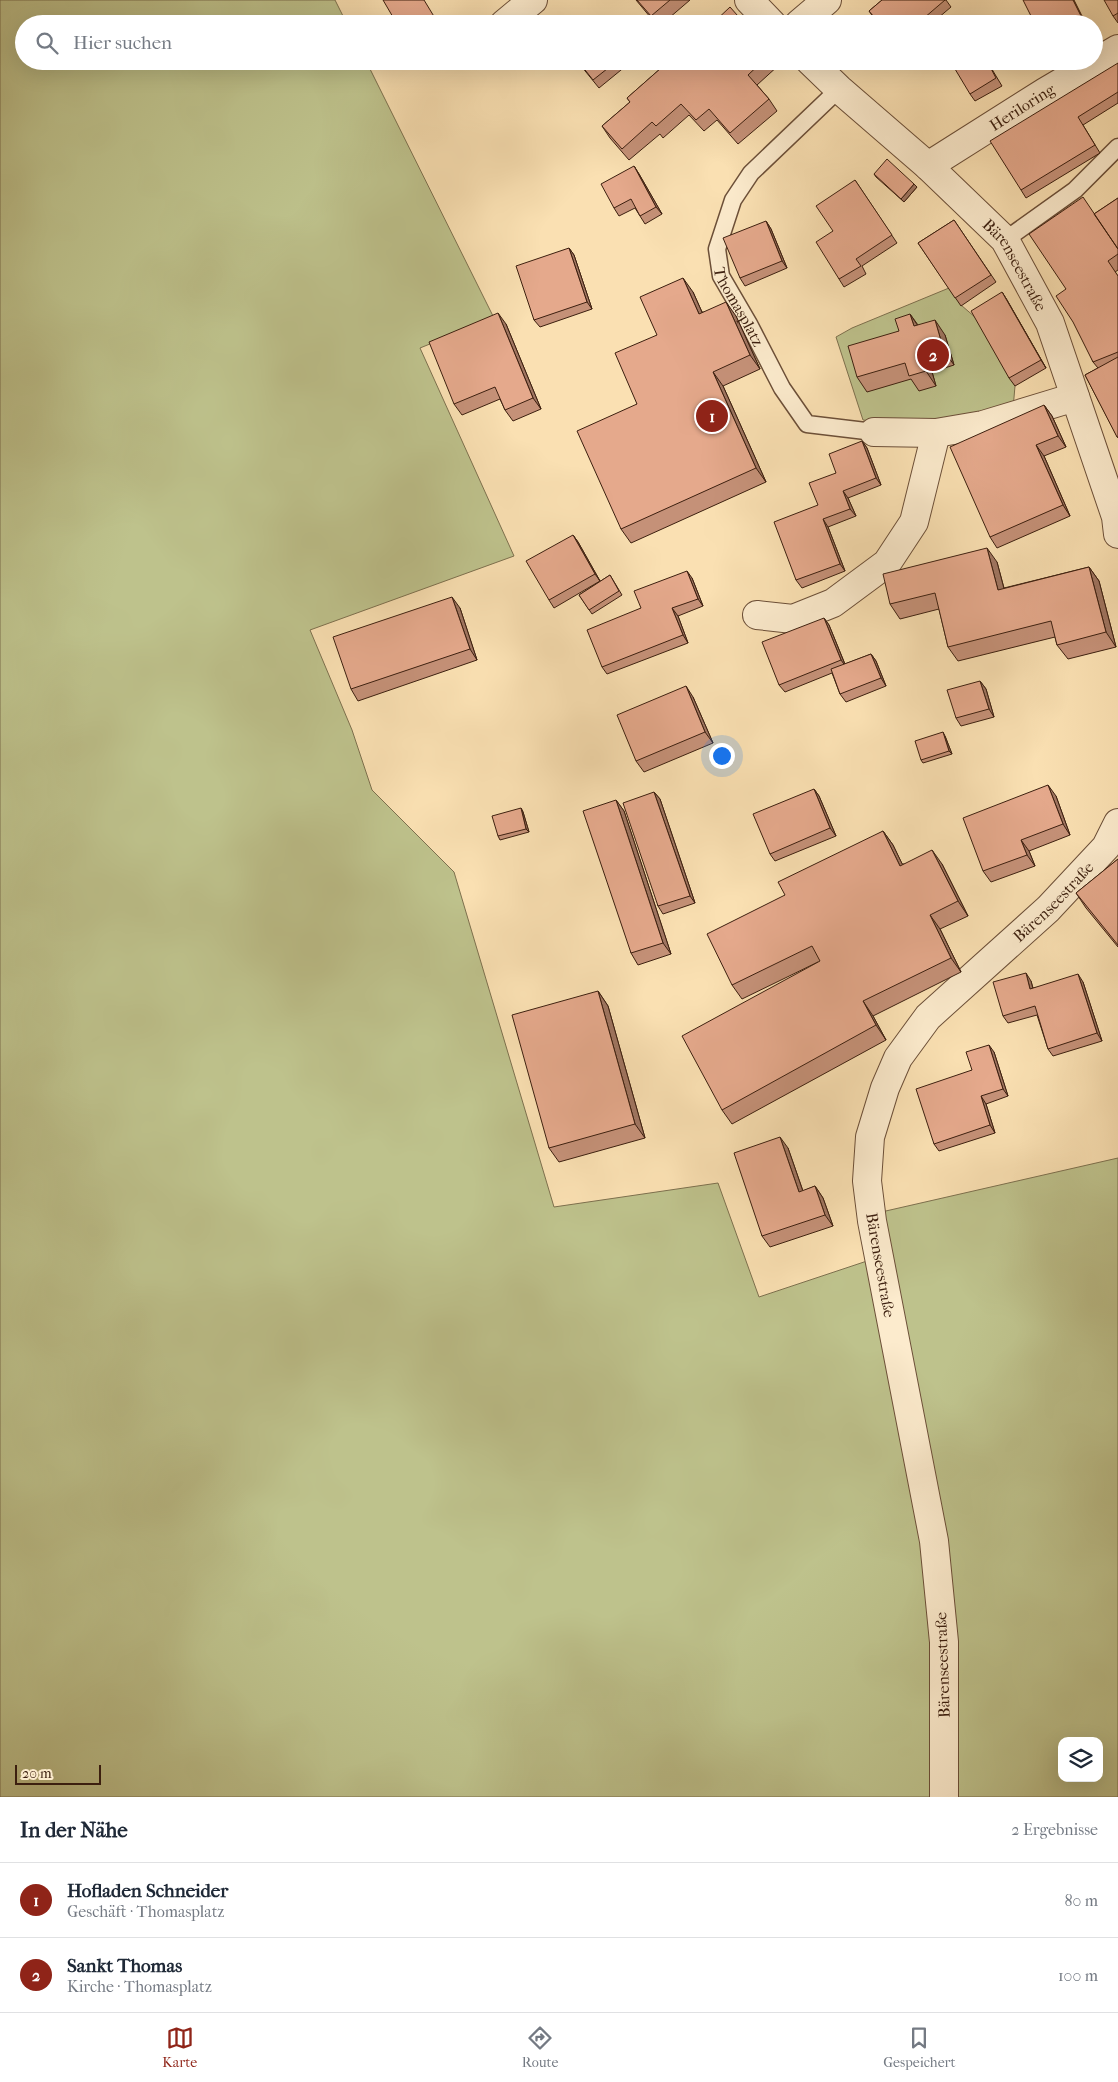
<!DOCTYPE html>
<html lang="de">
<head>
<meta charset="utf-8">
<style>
	body { margin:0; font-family:"IM FELL French Canon",serif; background:#f6f6f7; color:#1f2937 }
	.controls { position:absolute; right:15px; bottom:15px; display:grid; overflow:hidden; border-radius:10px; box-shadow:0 5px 20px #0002 }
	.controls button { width:45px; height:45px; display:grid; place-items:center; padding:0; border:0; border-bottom:1px solid #e0e1e3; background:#fff; color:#1f2937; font:25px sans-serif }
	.scale { position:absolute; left:15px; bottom:12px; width:86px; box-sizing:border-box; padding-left:5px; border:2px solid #3c1f0f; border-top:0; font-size:14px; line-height:18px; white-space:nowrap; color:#3c1f0f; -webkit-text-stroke:4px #fcebcd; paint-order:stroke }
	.you { position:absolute; left:721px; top:755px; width:18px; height:18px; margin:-12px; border:4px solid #fff; border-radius:50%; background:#1a73e8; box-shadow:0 0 0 8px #1a73e833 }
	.badge { display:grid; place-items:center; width:32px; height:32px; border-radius:50%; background:#8f2418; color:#fff; font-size:16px; font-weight:700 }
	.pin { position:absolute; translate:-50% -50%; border:2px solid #fff; box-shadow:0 1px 5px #0006 }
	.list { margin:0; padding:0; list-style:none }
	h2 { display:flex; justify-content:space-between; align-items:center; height:65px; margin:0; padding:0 20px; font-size:21px }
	h2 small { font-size:16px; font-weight:400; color:#747a83 }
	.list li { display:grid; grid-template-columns:32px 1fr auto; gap:15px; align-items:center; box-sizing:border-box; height:75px; padding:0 20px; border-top:1px solid #e0e1e3 }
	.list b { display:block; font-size:19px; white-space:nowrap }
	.list p { margin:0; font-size:16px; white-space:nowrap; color:#747a83 }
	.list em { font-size:16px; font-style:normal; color:#747a83 }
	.icon { flex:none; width:28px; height:28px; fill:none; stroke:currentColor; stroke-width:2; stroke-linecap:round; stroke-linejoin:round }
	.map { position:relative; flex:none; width:1118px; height:1797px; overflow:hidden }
	.search { position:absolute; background:#fff; box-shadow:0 5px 20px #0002; left:15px; right:15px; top:15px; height:55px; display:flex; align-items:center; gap:12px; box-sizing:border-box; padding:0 18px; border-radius:28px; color:#747a83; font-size:19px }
	.sheet { height:215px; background:#fff }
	nav { display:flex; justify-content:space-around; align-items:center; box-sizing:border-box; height:70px; border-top:1px solid #e0e1e3; background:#fff; font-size:14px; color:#747a83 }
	nav a { display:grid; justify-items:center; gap:2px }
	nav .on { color:#8f2418 }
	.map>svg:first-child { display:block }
</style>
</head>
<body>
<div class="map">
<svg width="1118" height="1797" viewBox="0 0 1118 1797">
	<rect width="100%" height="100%" fill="#fae0b2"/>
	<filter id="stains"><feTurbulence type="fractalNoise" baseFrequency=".004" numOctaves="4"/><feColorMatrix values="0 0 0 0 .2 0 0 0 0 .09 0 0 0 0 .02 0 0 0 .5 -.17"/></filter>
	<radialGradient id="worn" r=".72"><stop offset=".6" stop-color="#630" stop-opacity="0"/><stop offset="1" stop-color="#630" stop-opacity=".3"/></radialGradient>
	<path fill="#bec28c" stroke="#7d704e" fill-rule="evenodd" d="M0,0H335L347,24H24V61H366L494,318L420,348L514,556L310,630L352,730L372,790L454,872L554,1207L718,1183L759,1297L873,1259L926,1544L935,1642L936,1797H0Z
		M949,288L961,305L976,318L1015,386L1013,409L920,427L863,420L836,337L852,328Z
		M1118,1158V1797H949V1640L877,1213ZM1062,1741H1099V1778H1062Z"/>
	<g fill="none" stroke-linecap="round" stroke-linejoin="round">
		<g stroke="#6c4f38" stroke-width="19">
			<g id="service">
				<path id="s1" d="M839,89L751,173L733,200L717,249L721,276L749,324L782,388L807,424L874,432"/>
				<path d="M1005,240L1075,190L1118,147"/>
			</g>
		</g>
		<g stroke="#6c4f38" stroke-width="30">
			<g id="minor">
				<path d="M749,0L772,24"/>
				<path d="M504,24L533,0"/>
				<path d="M799,24L827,0"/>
				<path id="s2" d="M810,61L839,89L928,166L1005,240L1050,323L1116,517L1118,534"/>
				<path id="s3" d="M928,166L1045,92L1118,49"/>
				<path d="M874,432L936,433L983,425L1075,397"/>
				<path d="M757,615L793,619L833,603L887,563L914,522L936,433"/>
				<path id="s4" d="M944,1797V1642L934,1541L872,1221L867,1181L870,1137L885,1088L898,1058L928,1017L1048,909L1106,847L1118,823"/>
			</g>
		</g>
		<use href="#service" stroke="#fcebcd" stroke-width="16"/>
		<use href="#minor" stroke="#fcebcd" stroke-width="28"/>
	</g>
	<path fill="#c59178" stroke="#3c1f0f" d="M636,0H690L662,24H656Z
		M882,0H946L951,7L931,24H878L869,11Z
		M1118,0V23L1113,16Z
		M577,61H632L599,88Z
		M669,61H776L779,65L757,85L769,99L777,111L738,144L717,120L704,131L689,115L663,138L660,134L629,160L610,138L602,126L630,102L627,98Z
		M987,61L1002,86L975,101L970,94Z
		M1118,63V103L1083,125L1100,153L1026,198L1021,190Z
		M634,166L639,174L662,214L645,224L635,208L619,216L614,208Z
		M874,174L917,187L904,202L876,177Z
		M855,180L897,243L862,266L866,274L844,287L839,279L833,231Z
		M1118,198V270L1115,272L1118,276V438L1085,375L1098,368L1093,362L1066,289L1094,214Z
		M954,220L996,282L961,306L918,243Z
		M766,221L771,229L787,268L745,286L740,278Z
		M569,248L574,255L592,309L540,327L534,320Z
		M693,292L702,312L736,316L760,369L723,386L766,482L631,543L621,529L637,404L657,335Z
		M1002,292L1007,300L1046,368L1015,386L1009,378Z
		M910,314L918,325L945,335L954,365L932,372L936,386L919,391L911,379L867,392L857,377L899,331Z
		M506,324L541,409L513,421L505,410L500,399L462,415L454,404Z
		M1044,405L1052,416L1066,447L1044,456L1070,516L997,548L990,537Z
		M862,441L867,448L881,485L848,498L856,516L828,527L845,571L802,588L796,580L818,505L836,473Z
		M573,535L578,542L600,581L554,608L549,600Z
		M997,562L1004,588L1089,567L1099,581L1116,647L1068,659L1057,645L1055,637L958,661L948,647L939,609L900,619L890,604Z
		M610,575L622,595L592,614L579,595Z
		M692,578L703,606L678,616L688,643L607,674L602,667L641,608Z
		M460,608L477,660L358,701L351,689Z
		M824,618L829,625L845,664L871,654L876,661L886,686L846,702L840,694L832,673L785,692L779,685Z
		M980,681L986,689L994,717L961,726L956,718Z
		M693,697L713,743L644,772L636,761Z
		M945,736L952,754L923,763L921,760Z
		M814,789L819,796L836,836L775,861L770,854Z
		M654,792L660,799L695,903L663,914L658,906Z
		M1056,796L1070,835L1029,851L1035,866L991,882L983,871Z
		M616,800L624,811L671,954L638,965L631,953Z
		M521,808L523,812L529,832L500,840L498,836Z
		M883,831L893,845L902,864H942L968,916L940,929L961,972L873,1016L886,1040L732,1124L722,1110L818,962L742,999L732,985L785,895Z
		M1118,859V947L1086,908L1076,893Z
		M1031,981L1033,988L1083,982L1102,1041L1053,1056L1048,1049L1037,1015L1008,1023L1003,1016Z
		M598,991L608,1006L645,1138L559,1162L549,1148Z
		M994,1052L1008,1096L986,1104L995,1133L939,1151L934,1144L972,1070Z
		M788,1148L803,1191L815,1186L823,1198L833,1226L770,1247L762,1236Z"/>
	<path fill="#a07662" stroke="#3c1f0f" d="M1073,0H1074L1086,24H1085Z
		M634,166L639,174L662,214L656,207Z
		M914,184L917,187L904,202L901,199Z
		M766,221L771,229L787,268L782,261Z
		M569,248L574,255L592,309L587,302Z
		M683,278L693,292L709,328L699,314Z
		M1002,292L1007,300L1046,368L1041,360Z
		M726,302L736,316L760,369L750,355Z
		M498,313L506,324L541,409L533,398Z
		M910,314L920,329L914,326Z
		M935,320L945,335L954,365L944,351Z
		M922,358L932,372L936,386L926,371Z
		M713,372L723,386L766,482L756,468Z
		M1044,405L1052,416L1066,447L1058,436Z
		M862,441L867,448L881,485L876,478Z
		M1036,445L1044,456L1070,516L1063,505Z
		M843,491L848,498L856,516L850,509Z
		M823,519L828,527L845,571L840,564Z
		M573,535L578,542L600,581L595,574Z
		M987,548L997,562L1008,604L998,590Z
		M1089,567L1099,581L1116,647L1106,632Z
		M687,571L692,578L703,606L698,599Z
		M452,597L460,608L477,660L470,649Z
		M672,608L678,616L688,643L683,635Z
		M824,618L829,625L846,667L841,660Z
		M871,654L876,661L886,686L881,678Z
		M980,681L986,689L994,717L989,709Z
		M686,686L693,697L713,743L705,732Z
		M943,732L945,736L952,754L949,751Z
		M1048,785L1056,796L1070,835L1063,824Z
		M814,789L819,796L836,836L830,828Z
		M654,792L660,799L695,903L690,896Z
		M616,800L624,811L671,954L663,943Z
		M521,808L523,812L529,832L526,829Z
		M883,831L893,845L910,880L900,866Z
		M1021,840L1029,851L1035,866L1027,855Z
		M932,850L942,864L968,916L958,901Z
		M930,915L940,929L961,972L951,958Z
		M1026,973L1031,981L1035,997L1030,989Z
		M1078,974L1083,982L1102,1041L1097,1033Z
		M598,991L608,1006L645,1138L635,1124Z
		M863,1001L873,1016L886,1040L876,1025Z
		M989,1045L994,1052L1008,1096L1003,1089Z
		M981,1096L986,1104L995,1133L990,1125Z
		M780,1137L788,1148L807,1203L799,1192Z
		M815,1186L823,1198L833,1226L825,1215Z"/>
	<path fill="#e5a98c" stroke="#3c1f0f" d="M383,0H424L438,23L437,24H397Z
		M637,0H670L651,16Z
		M882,0H945L917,24H880L869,11Z
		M1023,0H1073L1085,24H1035Z
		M1104,0H1118V13L1113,16Z
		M730,7L745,24H712Z
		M599,18L603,24H592Z
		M578,61H617L593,80Z
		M669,61H763L748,75L769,99L730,133L709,109L696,120L681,104L656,126L652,122L622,149L602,126L630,102L627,98Z
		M957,61H987L996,78L970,94L952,64Z
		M1118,63V92L1078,117L1095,145L1021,190L990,141Z
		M887,159L914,184L901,199L874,174Z
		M634,166L656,207L640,216L631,199L614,208L601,184Z
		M855,180L892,235L856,259L861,266L839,279L816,242L833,231L816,206Z
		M1083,197L1118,249V254L1108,261L1118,276V352L1093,362L1073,322L1056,296L1066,289L1029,234Z
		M1118,198V249L1094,214Z
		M954,220L991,275L955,298L918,243Z
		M766,221L782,261L740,278L723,238Z
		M569,248L587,302L534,320L516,266Z
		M683,278L699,314L726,302L750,355L713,372L756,468L621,529L577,431L637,404L615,353L657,335L640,297Z
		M1002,292L1041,360L1009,378L971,311Z
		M498,313L533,398L505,410L495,387L454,404L429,342Z
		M910,314L914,326L935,320L944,351L922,358L926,371L909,376L905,363L857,377L848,346L899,331L895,319Z
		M1118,357V437H1117L1085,375Z
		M1044,405L1058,436L1036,445L1063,505L990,537L950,447Z
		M862,441L876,478L843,491L850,509L823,519L840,564L796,580L774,522L818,505L809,483L836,473L829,454Z
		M573,535L595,574L549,600L526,561Z
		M987,548L998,590L1089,567L1106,632L1057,645L1051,621L948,647L935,593L890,604L883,574Z
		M687,571L698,599L672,608L683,635L602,667L587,630L641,608L634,591Z
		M610,575L619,591L589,610L579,595Z
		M452,597L470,649L351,689L333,637Z
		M824,618L841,660L779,685L762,642Z
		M871,654L881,678L840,694L831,669Z
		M980,681L989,709L956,718L947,690Z
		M686,686L705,732L636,761L617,715Z
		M943,732L949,751L921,760L915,741Z
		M1048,785L1063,824L1021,840L1027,855L983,871L963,818Z
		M814,789L830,828L770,854L753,814Z
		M654,792L690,896L658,906L623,803Z
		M616,800L663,943L631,953L583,811Z
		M521,808L526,829L498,836L492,816Z
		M883,831L900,866L932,850L958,901L930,915L951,958L863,1001L876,1025L722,1110L682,1036L820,961L812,946L732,985L707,934L785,895L778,882Z
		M1118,859V945L1076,893Z
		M1026,973L1030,989L1078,974L1097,1033L1048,1049L1035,1006L1003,1016L993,982Z
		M598,991L635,1124L549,1148L512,1015Z
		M989,1045L1003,1089L981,1096L990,1125L934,1144L916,1089L972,1070L966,1052Z
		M780,1137L799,1192L815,1186L825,1215L762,1236L734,1153Z"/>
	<g text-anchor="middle" stroke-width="5" stroke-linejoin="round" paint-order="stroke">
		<g font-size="16" fill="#3c1f0f" stroke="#fcebcd">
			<text dy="6" stroke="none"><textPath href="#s3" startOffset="111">Heriloring</textPath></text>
			<text dy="6" stroke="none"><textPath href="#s2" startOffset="291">Bärenseestraße</textPath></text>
			<text dy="6" stroke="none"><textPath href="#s1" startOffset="268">Thomasplatz</textPath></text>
			<text dy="6" stroke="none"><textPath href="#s4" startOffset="972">Bärenseestraße</textPath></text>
			<text transform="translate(881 1265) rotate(80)" y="6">Bärenseestraße</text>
			<text transform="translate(942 1665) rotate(-92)" y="6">Bärenseestraße</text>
		</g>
	</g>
	<rect width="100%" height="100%" filter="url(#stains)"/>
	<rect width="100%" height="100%" fill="url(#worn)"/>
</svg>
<div class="controls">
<button><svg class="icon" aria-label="layers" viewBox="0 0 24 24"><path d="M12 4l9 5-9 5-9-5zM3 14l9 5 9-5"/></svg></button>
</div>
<div class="scale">20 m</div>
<div class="you"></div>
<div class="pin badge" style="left:712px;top:416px">1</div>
<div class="pin badge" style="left:933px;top:355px">2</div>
<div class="search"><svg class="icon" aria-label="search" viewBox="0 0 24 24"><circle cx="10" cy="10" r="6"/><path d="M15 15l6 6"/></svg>Hier suchen</div>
</div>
<section class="sheet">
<h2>In der Nähe<small>2 Ergebnisse</small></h2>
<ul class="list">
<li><span class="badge">1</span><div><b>Hofladen Schneider</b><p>Geschäft · Thomasplatz</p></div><em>80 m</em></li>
<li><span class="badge">2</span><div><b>Sankt Thomas</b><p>Kirche · Thomasplatz</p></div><em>100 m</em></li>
</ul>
</section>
<nav>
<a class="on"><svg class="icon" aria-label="map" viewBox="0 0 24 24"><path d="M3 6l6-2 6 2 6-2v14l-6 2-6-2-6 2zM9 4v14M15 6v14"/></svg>Karte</a>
<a><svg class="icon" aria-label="directions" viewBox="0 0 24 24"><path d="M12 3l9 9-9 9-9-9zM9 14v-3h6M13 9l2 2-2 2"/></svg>Route</a>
<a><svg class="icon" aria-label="saved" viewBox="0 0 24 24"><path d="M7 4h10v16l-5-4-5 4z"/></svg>Gespeichert</a>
</nav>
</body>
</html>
